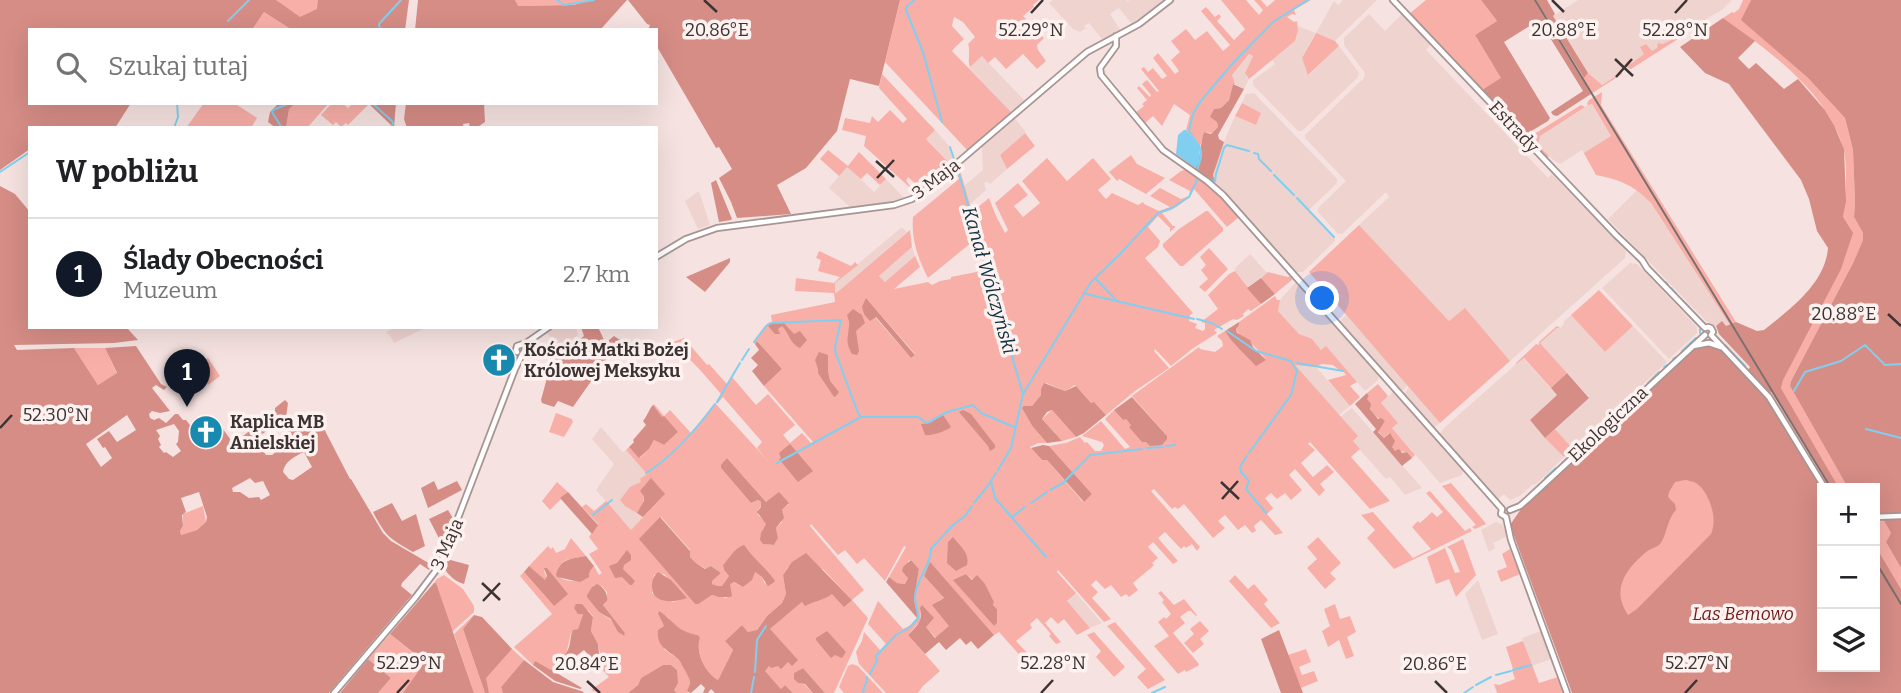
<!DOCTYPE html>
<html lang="pl">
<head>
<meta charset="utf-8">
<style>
	body { margin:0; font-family:Bitter,serif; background:#f6f6f6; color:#202124 }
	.controls { position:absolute; right:21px; bottom:21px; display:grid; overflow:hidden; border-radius:0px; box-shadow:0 7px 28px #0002 }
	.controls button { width:63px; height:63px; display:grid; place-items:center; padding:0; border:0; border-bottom:2px solid #e0e0e0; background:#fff; color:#202124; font:35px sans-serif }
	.you { position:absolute; left:1323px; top:299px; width:24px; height:24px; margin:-18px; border:5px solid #fff; border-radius:50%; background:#1a73e8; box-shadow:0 0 0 10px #1a73e833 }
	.badge { display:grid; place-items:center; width:46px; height:46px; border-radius:50%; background:#111827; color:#fff; font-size:23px; font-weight:700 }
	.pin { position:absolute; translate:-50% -58px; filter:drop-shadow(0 2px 4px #0008) }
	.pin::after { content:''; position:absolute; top:37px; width:24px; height:21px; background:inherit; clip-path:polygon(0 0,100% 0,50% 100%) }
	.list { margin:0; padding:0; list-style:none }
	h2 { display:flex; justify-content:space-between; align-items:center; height:91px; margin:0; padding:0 28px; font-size:30px }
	h2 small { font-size:23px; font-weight:400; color:#757577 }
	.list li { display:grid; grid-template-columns:46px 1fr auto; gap:21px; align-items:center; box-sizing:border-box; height:112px; padding:0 28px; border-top:2px solid #e0e0e0 }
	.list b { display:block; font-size:26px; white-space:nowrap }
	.list p { margin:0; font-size:23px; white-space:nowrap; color:#757577 }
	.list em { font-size:23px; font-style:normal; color:#757577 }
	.icon { flex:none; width:38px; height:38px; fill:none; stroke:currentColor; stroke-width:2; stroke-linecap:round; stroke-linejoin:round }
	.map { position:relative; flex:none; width:1901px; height:693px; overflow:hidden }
	.search { position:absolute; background:#fff; box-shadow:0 7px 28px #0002; left:28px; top:28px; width:630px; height:77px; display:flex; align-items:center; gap:18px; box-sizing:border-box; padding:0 24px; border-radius:0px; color:#757577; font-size:26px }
	.panel { position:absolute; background:#fff; box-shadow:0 7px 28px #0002; left:28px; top:126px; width:630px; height:203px; border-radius:0px }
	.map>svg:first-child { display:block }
</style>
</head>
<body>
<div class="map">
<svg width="1901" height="693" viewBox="0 0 1901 693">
	<rect width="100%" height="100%" fill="#f6e3e1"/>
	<path fill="#eed3cf" d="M1053,0H1127L1126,2L1130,0H1162L1163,1L1132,24L1119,8L1110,14L1121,31L1102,39L1089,23L1084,26L1086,28L1080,32L1073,29L1049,3Z
		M1343,0H1377L1335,41L1315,33L1302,58L1309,75L1339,46L1359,73L1358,77L1302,131H1298L1253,85V80L1275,64L1272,60L1295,41L1298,26L1316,33L1334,1L1338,5Z
		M1578,0H1732L1723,9L1631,64L1620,71L1622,73L1601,85L1588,73L1553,16Z
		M1369,14L1385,31L1402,14L1432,43L1426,50L1548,178L1552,174L1626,251L1625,258L1510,361L1465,309L1449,321L1359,225L1389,197L1386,192L1342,234H1338L1318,212V208L1346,181L1305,138V135L1364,78L1365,73L1344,45V38Z
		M1249,54L1253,56L1246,70V76L1249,79L1244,89L1235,84L1232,75Z
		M982,56L1025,101L1011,112L969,68Z
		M1254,93L1337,179V183L1309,210L1335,237V241L1303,272H1295L1215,182L1213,175L1224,142L1235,116L1256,125L1261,113L1242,103L1246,94Z
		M1591,103L1661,219L1703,281L1730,325L1726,327L1722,322L1716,326L1706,321L1608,219L1637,190L1625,182L1596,175L1582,150L1560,164L1552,159L1538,145L1539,136Z
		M1015,119L1026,132L1000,155L1007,169L990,184L988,182L984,183L986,190L969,205L964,186L983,170L982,147Z
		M935,130L949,146L954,162L951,165L926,138Z
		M847,166L874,192L886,179L904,198L885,203L851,208L829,188Z
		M699,191L710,225L698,229L685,201Z
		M902,227L907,232L840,290L834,293L835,283Z
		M912,247L915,256L885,282L879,276Z
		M1250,254L1267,273L1248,287L1235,271V268Z
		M1630,263L1637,264L1697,327V333L1669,359L1602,288Z
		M1295,283L1299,284L1379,375L1378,380L1365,391L1326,347L1321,350L1316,344L1299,334L1278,311L1280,300Z
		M1346,315L1408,385L1402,391H1400L1339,322Z
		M1571,315L1605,352L1633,326L1667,362L1573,449L1555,429L1589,397L1540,343L1557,328H1560L1564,324V321Z
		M396,327H425V328L394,343L389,334H387L386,332Z
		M555,327H576L578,335L561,349L547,333Z
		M1523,358L1557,395L1530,420L1564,457L1536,484L1532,485L1520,496L1510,500L1504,494L1497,500L1439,435L1444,428Z
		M1297,364L1316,367L1350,406L1339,415L1294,365Z
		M1409,387L1440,423L1433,429L1403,395Z
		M1393,392L1463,471L1462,475L1440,483L1392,428L1381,403Z
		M1352,408L1422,488L1405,495L1390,477L1386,479L1352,441L1357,436L1340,417Z
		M601,427L619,448L623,452L626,450L665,494L631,530L596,490L614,464L592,439Z
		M1496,522L1503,525L1507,536L1493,543L1495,548L1489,552L1481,530Z
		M1478,580L1498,634L1482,640L1465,594Z
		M1076,593L1102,623L1090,628L1066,601Z
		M1541,631L1551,659L1532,666L1522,638Z"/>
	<path fill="#f8afa8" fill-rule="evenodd" d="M276,0H326L311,30Z
		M515,0H591L574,5L517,6Z
		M900,0H1039L1033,5L1034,7L1023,16L1027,20L1026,22L1044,38L1037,45L1038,50L1046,61L1037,69L1023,54L1006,69L995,57L988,63L982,56L970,67C967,61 971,51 968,44L975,37L963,22L954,17L952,26L964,39C963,40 953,49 952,51L1011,112L968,151L885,62Z
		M1221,0H1246L1259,15L1263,10L1254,0H1261L1267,7L1275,0H1311L1294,10L1296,15L1292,14L1287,17L1294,22L1297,21L1298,30L1295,41L1249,79L1245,73L1253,56L1249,54L1232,75L1235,84H1233L1229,100L1221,108L1214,109L1211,117L1217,122L1218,127L1212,133L1204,132L1200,147L1186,130L1190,115L1174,104L1162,126L1153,116L1144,124L1135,113L1144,106L1142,104L1147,100L1137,88L1139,86L1150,97L1151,95L1142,84L1147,80L1157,92L1159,91L1141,69L1144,67L1148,72L1153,68L1162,79L1167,76L1153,58L1158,53L1175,74L1179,71L1171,60L1180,52L1171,41L1186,29L1195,40L1207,31L1223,51L1230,45L1201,11L1206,7L1215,17L1219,14L1221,17L1217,21L1234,40L1245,29Z
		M1426,0H1481L1497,21L1475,35L1502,79L1482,90L1479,88L1409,14Z
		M1534,0H1536L1583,77L1588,73L1602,85L1621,73V70L1622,74L1591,94Z
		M1743,0H1751L1742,20L1808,78L1845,118L1853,150L1855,202L1854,217L1863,233V240L1853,263L1791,381L1790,386L1848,488H1839L1781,388L1782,381L1812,323L1843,217C1846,200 1848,164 1843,147C1826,91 1768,50 1723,18L1732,12L1734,13L1739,9Z
		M264,12L292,30H252Z
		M1664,22H1665L1667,24L1664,26L1666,30L1673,27L1676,32L1674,33L1677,34L1678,39L1631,69L1628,68L1625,65L1628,60L1631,64L1644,54L1640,47L1646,44L1652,51L1657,48L1658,43L1663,44L1671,40L1663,26Z
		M1316,33L1335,41L1339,46L1308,75L1302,58Z
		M882,74L935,130L926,139L951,165L921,189L908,177L906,181L916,193L864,146L866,136L842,130L845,118L870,123L872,116L878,122L890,110L903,123L907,119L879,88Z
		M1602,92L1601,105L1736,322L1730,325L1651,203C1635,186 1619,179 1596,175L1584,153L1611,136L1592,104L1588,105L1587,104L1589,100Z
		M204,103H234L257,118L251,128H186Z
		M296,103H329L307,128H286L289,109Z
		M332,103H342L348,108L353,103L369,104L348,125L346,123L341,127L336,122L333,125L321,115Z
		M1242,103L1261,113L1256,125L1235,116Z
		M1581,105L1585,107L1540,136L1538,145L1549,156L1547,158L1532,144L1531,136Z
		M1025,133L1035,146L1007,169L1000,155Z
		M828,150L848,166L859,152L886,179L880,185L867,173L861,179L847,167L839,176L820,159Z
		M1131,155L1137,164L1165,178L1146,194L1119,179L1117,181L1109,172Z
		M1047,158L1067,181L1093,158L1111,179L1098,190L1106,199L1112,193L1138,205L1143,202L1144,204L1159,211L1170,207L1150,196L1160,188L1181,199L1189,196L1190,191L1169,180L1181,171L1186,169L1214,190L1239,217L1227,227L1194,189C1188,200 1175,210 1162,213L1173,226H1176L1170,232V228L1158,216L1148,227L1160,241L1158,247L1145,258L1193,313L1190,315L1189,321L1197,324L1195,328L1203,331L1205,329V323L1201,322L1218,309L1208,295L1229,274L1235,271L1261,304L1251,311L1248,309L1243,314L1244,316L1237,320L1233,319L1214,330L1217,333L1192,349L1171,366L1155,349L1154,351L1169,368L1135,391L1106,415L1095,403H1091L1075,385L1065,391L1046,383L1041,389V395L1032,406H1024L1033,427L1047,443H1038L1030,447L1042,460H1047L1083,502L1092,494L1049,446L1066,443L1080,437L1085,443L1087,442L1095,451H1101L1104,445L1102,442L1082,436L1101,421L1125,449L1130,447L1105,419L1114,410L1123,420L1125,418L1132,425L1129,427L1167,436L1132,396L1199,347L1200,349L1215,352L1223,346L1222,341L1217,336L1225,331L1228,336L1266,359C1257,350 1250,339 1239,335L1236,329L1239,325V322L1275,296L1277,300H1280L1278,311L1299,334L1312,339L1321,350L1326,346L1357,382L1350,386L1360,397L1350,406L1328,380L1346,375L1343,371L1339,370L1333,365L1322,364L1316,367L1295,365L1358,436L1353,441L1360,449L1351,457L1390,501L1370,509L1310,442L1308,444L1315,450L1301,463L1313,477L1327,465L1334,472L1320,484L1325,490L1319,496L1295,469L1289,475L1302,490L1291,500L1285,493L1277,499L1271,493L1265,498L1273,508L1267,514L1283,533L1275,535L1261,520L1254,526L1256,531L1252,533L1245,525L1238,530L1225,515L1218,521L1225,528L1213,538L1184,504L1178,509L1175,507L1172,509L1154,489L1151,491L1200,547L1197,551L1192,544L1186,548L1184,546L1181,549L1165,532L1158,538L1178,561L1173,564L1153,542L1148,547L1158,558L1152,563L1154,565L1152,567L1133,583L1138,590L1129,597L1126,594L1121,597L1111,585L1105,589L1096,580L1091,585L1098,592L1092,598L1111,619L1104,622L1058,570L1057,572L1076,593L1067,601L1090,628L1077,635L1064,619L1058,624L1051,617L1045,623L1061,642L1056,644L1049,636L1051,634L1037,618L1030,624L1032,628L1016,641L1030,656L1024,660L999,632L994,635L930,563L924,576L944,598L938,601L950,626L936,638L926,627L921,611L920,621L908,635L940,671L923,686L918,693H886L859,664L856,652L862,641L864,632L880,650L886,644L868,624L878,601L903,629C910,626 914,623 918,616L914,600L919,569L911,560L908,561V578L905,584L897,583L889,577L906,547L904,546L885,581L864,558L857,564L845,550L838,555L811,524L810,526L864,590L852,600L868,618L834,693H825L803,668L794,673L795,679L798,683L804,684L813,693H793L785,685L781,689L764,670L769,666L770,629L802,602L806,605C815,601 824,599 832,593L852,600L823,569L788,567L783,575L786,594L782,603L767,616L756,631L748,632L742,625L725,641L733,650L718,680C705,673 695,652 700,638L698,635C687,633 673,630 669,618L659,612L658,614L664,626V649L678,659L682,664L691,680L690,686L687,690L688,693H677L674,690L677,670L671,665H663L641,678L638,685L628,693H598L591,690L609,677L599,666L602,663L598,644L591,631L593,616L588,610L580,613L583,614L578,629L571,633L566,654L551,670L535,662L533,665L514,647L552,614L520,576L524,572L554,606C553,593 555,579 547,568L544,571L547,579L544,580L529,566L548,546L551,549L553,547L556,553L565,549L571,538L586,556C570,560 562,556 556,574C567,585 578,581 590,575V571L594,566L599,575L602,573L589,554L598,549L589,537L598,524L582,507L586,504L594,511L606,501L631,530L664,495L651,479L644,496L643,504L637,513L625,506L620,500L630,487L641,482L640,479L647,474L626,450L629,447L640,458L649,449L654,440L664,445L678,432L658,414L653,405L654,404L664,416L670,410L691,433L715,403L768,461L757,448L762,442L723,397L717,404L716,402L721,394L701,371L673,342L684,338L707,365L709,364L727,384L732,377L756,405L768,394L795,425L783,435L790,443L802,433L811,443L813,442L764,386L782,369L757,341L755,344L753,342L768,323L772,322L771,315L835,302L834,293L795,291L796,278L834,283L840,277L818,271L821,260L816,258L819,251L851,266L855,262L858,265L835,283V293L840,290L910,230L912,247L879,276L885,282L915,256L920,267L894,289L928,282L932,285L940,281L951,279V277L986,270L977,238L928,278C918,258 911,240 913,217L959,179L955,169L959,167L972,212L989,198L996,216L1005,233L1008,230L995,203L1018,183L1028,195L1014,206L1023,217L1040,203L1022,181ZM866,298L915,354V355L911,358L875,317ZM727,458L767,503L789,504L782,510V522L776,528L778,538L774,545L764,544L762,531L767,523L758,515V510L762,505L761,502L758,500L751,503L721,468ZM661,517L690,550V557L696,563L706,569L711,566L721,573L712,581V584L718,586H722L729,576L724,570L723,565L732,557L748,551L770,575L765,584L762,577L755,572L743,587L733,582L729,584L730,590L727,598L712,595L698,603L695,604L640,539ZM664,574L686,598L673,602L652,593L654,575ZM966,574L989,593L994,602L993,605L997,609L994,626L954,580ZM594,585L602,586L607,592V601L603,605L625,633L623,636L618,631L613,621L599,612L587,595Z
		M1206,211H1208L1223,228V231L1183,266H1180L1163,247V244L1179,229Z
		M1359,225L1449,321L1465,308L1510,361L1440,423L1309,272Z
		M1209,248L1228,269L1205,292L1199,287L1208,279L1201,270L1206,265L1200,257Z
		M1268,272L1288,277L1290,276L1293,279L1275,294L1261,278Z
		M1599,290L1633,326L1605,352L1571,315Z
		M1557,326L1560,328H1557L1540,343L1567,373L1551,388L1524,358L1516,364V363L1536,344L1539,345V342Z
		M74,348H105L117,374L98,385Z
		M208,358L220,376L208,385L201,374L206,371L205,369L200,372L196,366Z
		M1378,384L1388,396L1381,403L1398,423L1392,428L1415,455L1412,458L1407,452L1395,451L1391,447L1389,433L1384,438L1378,431L1385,421C1374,418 1370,410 1367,399L1369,396L1367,393Z
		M1773,391L1832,488H1824L1769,394Z
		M1052,410L1076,437L1062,441L1042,419Z
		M556,413L572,419L573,422L564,437L549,432Z
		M1555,429L1573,449L1564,457L1545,438Z
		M1693,477L1713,503L1715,533L1621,630L1618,572L1668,498L1665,482Z
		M557,482L568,492L550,510L542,501Z
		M1451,483L1484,521L1486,524L1475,529L1472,527L1476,525L1442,486Z
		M1430,491L1465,531L1470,528L1472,531L1394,569L1367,538L1375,530L1361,515L1373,512L1413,558L1431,549L1412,527L1418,521L1420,523L1432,512L1437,517L1443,512L1426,493Z
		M203,506L206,522L197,530L181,535L180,531L183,526V514Z
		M1875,519H1883L1891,533L1886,542L1901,568V589L1875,545Z
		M1318,537L1341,563L1330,573L1336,579L1325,589L1307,568L1317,559L1307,547Z
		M1463,539L1476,575L1456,597L1449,579L1436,584L1427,557L1445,548L1455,573L1460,572L1451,550L1447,547Z
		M1510,549L1520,574L1501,582L1497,571L1507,567L1502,554Z
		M444,575L463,589L474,606V612L453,631L403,693H378L391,678L368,659L390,634L413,653L436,583H434L437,579Z
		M1235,575L1248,589L1254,584L1268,600L1264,604L1280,623L1271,628L1229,581Z
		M1161,591L1174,605L1184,599L1197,615L1196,616L1191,611H1188L1180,617L1185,623L1173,633L1199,664L1198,666L1186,672L1185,670L1178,674L1154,646L1169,636L1158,622L1164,617L1166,619L1171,614L1162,602L1164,600L1158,593Z
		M1335,604L1340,619L1350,616L1356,632L1347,637L1354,656L1346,659L1339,640L1328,647L1322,631L1330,626L1324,609Z
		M474,615L463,629L485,693H474L454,634Z
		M1200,621L1209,631L1200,639L1204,644L1193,653L1184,643L1194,634L1190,629Z
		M1115,622L1165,680L1148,689L1137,677L1146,669L1107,626Z
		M1094,632L1125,667L1114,677L1096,657L1101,651L1087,635Z
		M1523,641L1539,683L1558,677L1564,693H1497L1494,684L1499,685L1515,679L1512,670L1513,669L1506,647Z
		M512,649L524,660L501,687L503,693H489L485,678Z
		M1306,649L1311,662L1299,667L1302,675L1314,671L1318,681L1301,688L1288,655Z
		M852,664L858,666L883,693H844L839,687L848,666Z"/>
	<path fill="#d68d86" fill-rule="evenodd" d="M0,0H276L300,17L317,9L318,0H409L405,30H292L264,12L252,30H30V103H131L115,128H30V149L0,170Z
		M418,0H515L518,6L574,5L591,0H627L600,30H415Z
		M628,0H900L879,86L850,79L837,131L806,168L777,185L791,214L737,218L731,202L719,178L732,169L719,147L716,148L656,45V30H648L650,25L647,24Z
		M1481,0H1534L1591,94L1557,116L1553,115L1551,112L1583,91L1539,20L1504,42L1550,118L1548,121L1528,133L1522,132L1482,90L1501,78L1475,35L1497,21Z
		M1536,0H1547L1555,14L1553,16L1588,73L1584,78Z
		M1751,0H1901V514L1876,515L1875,512V488H1848L1790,386L1791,381L1853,263L1863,240V233L1854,217L1855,202L1853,150L1845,118L1808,78L1741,20Z
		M1723,18L1755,41L1738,58L1749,69L1756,63L1784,89L1798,79L1825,110L1834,125L1844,149L1846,201L1843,217L1853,233L1841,269L1783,380L1781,388L1839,488H1832L1773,391L1769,394L1747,371L1750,367L1719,334L1716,326L1722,321L1726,326L1736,322L1757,331L1764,330C1790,309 1825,284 1828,248L1817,231L1809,199L1801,180L1729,84L1705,73L1680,47Z
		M1233,84L1244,89L1218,135L1219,139L1224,142L1213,175L1215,182L1195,169C1201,158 1200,144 1204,132L1211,134L1218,127L1217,122L1210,117L1214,109L1221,108L1229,100Z
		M279,103H296L289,109L286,128H276L268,122L270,112Z
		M368,103H396L394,128H390L392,126Z
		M406,103H484L485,122L476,128H470L469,123L463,124L464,128H407L404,119Z
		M716,180L732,219L731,220L719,222L711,183Z
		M0,186L15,194L30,212V327H126L138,340L114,343L14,345L17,350L74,348L98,385L117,373L105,348L136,346L161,384L167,387L164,390L156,385L152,388L170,411L160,413L152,411L149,414L150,418L154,420L159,418L166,423L175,414H178L183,420H186L200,438L203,440L220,425L233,443C248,433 260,422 275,412V408L285,400L288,403L285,425L279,429L273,427L262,434L256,441L266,455H272L284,445L281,436L297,426L299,421L313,433L318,430L321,423L350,479H351L383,533L391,541L432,565L429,570L420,564L402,583L401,586L412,595L329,693H0ZM127,415L136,430L117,442L109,431L97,439L103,448L105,447L112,458L101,467L86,444ZM174,424L179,431L178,442L176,444L181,451L173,457L166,452L164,453L159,447L161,445L158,439L160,436L156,430ZM304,452L312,467L293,480L289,479L283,472C284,462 295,456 304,452ZM250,478L255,483L263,481L270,495L261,500L259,497L249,498L240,492H233L232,488ZM199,492L207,517L206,522L197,530L181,535L180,531L183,526L182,515L186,512L181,498Z
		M730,258V262L705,292L686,277Z
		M1261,278L1275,294L1261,304L1247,288Z
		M866,298L915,355L911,358L876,317L870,321L864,314L862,307Z
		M853,309L862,315L865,323L856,331L859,351L857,355L852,354C845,341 848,339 849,326C850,322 848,319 847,315Z
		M1239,322V325L1236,329L1237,333L1250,340L1253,347L1266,360L1256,366C1248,357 1230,341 1225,331Z
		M772,323H784L794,334L800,331L807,340L800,348C790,344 789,333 782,326L778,329L780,334H775L768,326Z
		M581,327H598L604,340L608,341L614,336L620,340L573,407L558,401L554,407L542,403L541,400L551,363L584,336Z
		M757,341L782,369L764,386L752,371L758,365L751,358L759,350L755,344Z
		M1708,344L1719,348L1768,398L1819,482L1822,504V667H1875V545L1901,589V693H1572L1510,525L1521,509L1642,396C1662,382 1684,348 1708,344ZM1685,480C1687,480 1694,482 1696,483C1710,493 1718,519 1711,534L1637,609L1628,615C1611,590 1625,570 1645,553C1649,549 1655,548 1659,545C1667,537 1666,521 1676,510L1675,504L1668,497L1669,492L1675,482Z
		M819,352L828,355V372L830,381L839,392L836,396L834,397L818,373V369L815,360Z
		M1567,373L1589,398L1545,438L1530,420L1557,395L1551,388Z
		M1044,383L1065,391L1076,386L1091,403L1094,402L1106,415L1084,433L1076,437L1052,410L1047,412L1042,419L1062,441L1047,443L1033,427L1022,408L1024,406H1032L1041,395V389Z
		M1367,393L1369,396L1367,399L1371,404L1370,409L1378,419L1381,418L1385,421L1378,432L1384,438L1390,433L1395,441L1392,447L1395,451L1399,449L1402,453L1407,452L1412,458L1402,466L1373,432L1376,429L1355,404Z
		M1132,397L1167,436V439L1162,445L1150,446L1146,442H1142L1129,427L1131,425L1126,419L1123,420L1114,410Z
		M653,405L662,417L664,416L678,432L664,445L654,440L649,449L639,458L629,447L634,442L633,440L646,425L643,421C648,415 649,409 653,405Z
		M963,410L971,414L995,445V448L990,451L988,446L959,412Z
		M943,415L951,427C946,431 932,436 925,435L921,424L930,423Z
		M790,444L813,471L798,482L779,459L781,458L779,453Z
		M1043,445L1049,446L1092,494L1084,502L1047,460H1042L1031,448Z
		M727,458L766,502L779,492L789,503L782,510L784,518L776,528L778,538L774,545L763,544L760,540L761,533L766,524L757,512L761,507V502L758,500L751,503L721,468V465Z
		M651,478L665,494L643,517L637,513L644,501V496L640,491Z
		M434,481L438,490L457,481L462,490L428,508L421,488Z
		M568,492L598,525L592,534L560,498Z
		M392,503L402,521L416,514L425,546L413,552C389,538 386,537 373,512Z
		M448,510L454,520L443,546L429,519Z
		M660,517L690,551V557L696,563L705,569L711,566L721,573L712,581V584L718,586H722L729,576L724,570L723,565C730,558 734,548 744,545C753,558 766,568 775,581L773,583L768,586L762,577L755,572L752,580L743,587L734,582L730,584L732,596L730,597H719L712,595L698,604H695L639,539Z
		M1901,518V568L1886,542L1891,533L1883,519Z
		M953,537C960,546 970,553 967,565L956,571L947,563L948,542Z
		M627,550L631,555V560L624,565L623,569L635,581L632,585H630L622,577L615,578L609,566L617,563Z
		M806,553L852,600L844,607L832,594C824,600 815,601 805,606L802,602L770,629L798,660L792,666L788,662L781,669L778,666L771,668L769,666L765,671L781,689L785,685L793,693H715L711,689L708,693H703L705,688L701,684L691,693L688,692L687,690C693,681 689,679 685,670C682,666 682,664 679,660C669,650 656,648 658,630L664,626L658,614L659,611C676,622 675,631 698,635L700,638C695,652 705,673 718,680L733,650L725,641L742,625L748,632L757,630L767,616L782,603L786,594L783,575L792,562Z
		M586,556L594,566L590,571L589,577L580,582L557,577L556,574C561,558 571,559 586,556Z
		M447,559L469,565L464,584C456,582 448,575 444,568Z
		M911,560L919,569L914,600L918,616L917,618L886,582L889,577L897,583L905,584L908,578L902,571L903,567Z
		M930,562L994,635L978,649L971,641L966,645L960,638L946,650L939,642L925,654L908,635C916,627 924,620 920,608L922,605L934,618L926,627L935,638L949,626L932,605L944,598L924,576Z
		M529,566L545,580L547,576L544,568H547L568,594L554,606L524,572Z
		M658,572L671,580L687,598C675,603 653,604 652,588C652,580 653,577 658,572Z
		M966,574L972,580L977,575L985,584L994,602L993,605L997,609V623L994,626L953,580Z
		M434,583H436L474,693H403L425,662L390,634Z
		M597,584C604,587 608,594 607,601L603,605L625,633L624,636L618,632L611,619L599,612L587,597V595L592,587Z
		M576,604H582L593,617L591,631L598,644L599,653L602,661L599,666L584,650L555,672L582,688L580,689L555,681L533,665L535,661L551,670C558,664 566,656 569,647C571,641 570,636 573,630L578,629L583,614H578L574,608Z
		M474,615L482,617L512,649L486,678L489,693H485L463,629Z
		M1279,630L1303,693H1281L1261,639Z
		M827,631L846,652L842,658L835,655L831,658L816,640V638Z
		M368,659L391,678L378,693H340Z
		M524,660L553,682L584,692L583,693H503L501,687Z
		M663,665H671L677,670L678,683L674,690L677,693H628L638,685L641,678Z
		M803,668L825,693H813L805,684L798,683L794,679V673Z"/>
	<path fill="#81cff0" d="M1184,130H1186L1200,147L1199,163L1195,168L1176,154L1178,135Z"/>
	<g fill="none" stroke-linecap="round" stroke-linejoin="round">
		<path stroke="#81cff0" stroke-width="2" d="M557,0L564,5L594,0
			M915,0L906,7V10L923,52L942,122
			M228,21L249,0
			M380,30L379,24L401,0
			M372,103L392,121L393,123L391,128
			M174,128L178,117L177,103
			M282,128L272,112L273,110L290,103
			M950,147L955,162
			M1249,151L1227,145L1224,148L1216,174L1215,181L1214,182L1200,173L1197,170C1206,147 1199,148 1189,131L1193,114L1200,102L1233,63L1273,22L1308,0
			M1254,153L1258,154L1259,159L1271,171
			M957,167L1023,394
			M0,172L30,152
			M1274,175L1294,195
			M1297,198L1334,237
			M1096,279L1116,300
			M1666,282L1668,285
			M1671,288L1677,295
			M1086,294L1194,319
			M1681,299L1689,307
			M1679,305L1681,306
			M1687,313L1697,324
			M1694,313L1698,317
			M1197,319L1212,323L1222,329
			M1227,331L1256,351L1291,361L1297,371L1291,395L1249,453
			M1700,333V329
			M754,342L766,326L771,323L841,320L835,347L836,354L858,413L861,417H918L927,423L947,412L973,405L981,413L1014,427
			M1725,345L1745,366
			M1682,351L1696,338
			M1673,359L1676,357
			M742,360L749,349
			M1297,363L1343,371
			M1664,367L1667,365
			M1648,383L1659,372
			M1794,391L1805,372L1841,361L1865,345L1885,365L1901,364
			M717,402L740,363
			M1615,414L1619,410
			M1609,419L1610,418
			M1866,429L1901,438
			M1594,433L1606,422
			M1166,446L1175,445
			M1579,447L1589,437
			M1147,448L1163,447
			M1247,456L1240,467L1241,472L1249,481L1246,489L1266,513
			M777,463L861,417
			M1562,463L1572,453
			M998,470L1011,448L1023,394L1091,282L1121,253L1158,213L1172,208L1189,197L1198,178
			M646,473C673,457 697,428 715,404
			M1545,478L1556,468
			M991,481L995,498L1046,557
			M1050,490L1063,483L1090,455L1142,449
			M974,503L987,487L996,473
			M1031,503L1047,492
			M593,515L612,500
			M1012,517L1025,507
			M1513,670L1531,665
			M755,672L757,640L766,626
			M870,674L877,661L876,656L896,635L910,627L918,618C918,611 915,603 915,596C916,579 931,566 931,549L953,525L965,516L972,506
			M1496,675L1511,671
			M1476,685L1491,677
			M751,693L754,677
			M863,693C863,686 868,683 867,677
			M1152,693L1165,687
			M1464,693L1473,687"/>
		<g stroke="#a79593" stroke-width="8">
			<path id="secondary" d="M1393,0L1616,235L1642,260L1647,268
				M1116,36V46L1100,68L1101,75L1163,150L1207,181L1223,195L1502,509L1501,514L1506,517L1511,540L1567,693
				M656,257L686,239L717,228L894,205L912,199L928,188L1087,52L1139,24L1170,0
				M1647,268L1705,328L1708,327L1711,328L1713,332L1711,335L1769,397L1823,485V488
				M1693,346L1709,343L1721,347
				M517,352L516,350L517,346L526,343L549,327
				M1510,510L1520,506L1528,499L1705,335
				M1875,517L1901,516
				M334,693L415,598L440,565L515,369L523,353L535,337"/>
		</g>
		<use href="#secondary" stroke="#fff" stroke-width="4.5"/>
		<path stroke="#7b706f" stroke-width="2" d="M1535,0L1831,488
			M1875,561L1901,604"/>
	</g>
	<path fill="none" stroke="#3b3433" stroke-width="2.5" d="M704,0L717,12M1552,0L1564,12M1031,13L1043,0M1675,13L1687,0M1615,59L1633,76M1616,77L1632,59M876,161L894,177M877,178L894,160M1888,314L1901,326M0,428L12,415M1221,482L1239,499M1222,499L1238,481M482,583L500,600M483,601L500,583M587,681L600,693M1435,681L1447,693M397,693L409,680M1041,693L1053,680M1685,693L1697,680"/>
	<defs>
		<g id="church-disc" transform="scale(1.75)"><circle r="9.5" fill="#198aaf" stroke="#fef2f1"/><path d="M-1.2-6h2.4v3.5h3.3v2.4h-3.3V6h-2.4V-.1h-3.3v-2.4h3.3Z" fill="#fff"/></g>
	</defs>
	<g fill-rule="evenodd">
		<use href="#church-disc" x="499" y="360"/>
		<use href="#church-disc" x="206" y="432"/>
	</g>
	<g text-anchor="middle" stroke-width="7" stroke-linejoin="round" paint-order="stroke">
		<g font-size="18" fill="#3b3433" stroke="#fef2f1">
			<text transform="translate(1514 127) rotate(47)" y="6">Estrady</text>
			<text transform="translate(936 179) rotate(-37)" y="6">3 Maja</text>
			<text transform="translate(1608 424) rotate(-43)" y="6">Ekologiczna</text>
			<text transform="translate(447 544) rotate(-66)" y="6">3 Maja</text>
		</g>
		<g font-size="18" font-weight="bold" fill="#3b3433" stroke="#fef2f1" text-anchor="start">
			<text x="524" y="356">Kościół Matki Bożej<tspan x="524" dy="21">Królowej Meksyku</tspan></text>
			<text x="230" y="428">Kaplica MB<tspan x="230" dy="21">Anielskiej</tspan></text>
		</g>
		<g font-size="18" font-style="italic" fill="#701a1a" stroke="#fef2f1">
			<text x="1743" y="620">Las Bemowo</text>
		</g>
		<g font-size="19" font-style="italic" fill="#0c313f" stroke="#fef2f1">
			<text transform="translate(990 280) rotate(74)" y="7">Kanał Wólczyński</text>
		</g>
	</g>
	<g font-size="18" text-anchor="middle" fill="#3b3433" stroke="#fef2f1" stroke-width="7" stroke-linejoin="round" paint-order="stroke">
		<text x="717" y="36">20.86°E</text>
		<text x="1564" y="36">20.88°E</text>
		<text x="1031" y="36">52.29°N</text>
		<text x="1675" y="36">52.28°N</text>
		<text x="1844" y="320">20.88°E</text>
		<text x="56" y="421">52.30°N</text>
		<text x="409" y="669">52.29°N</text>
		<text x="1053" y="669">52.28°N</text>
		<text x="1697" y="669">52.27°N</text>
		<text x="587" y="670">20.84°E</text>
		<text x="1435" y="670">20.86°E</text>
	</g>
</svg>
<div class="controls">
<button>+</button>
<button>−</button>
<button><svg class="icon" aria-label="layers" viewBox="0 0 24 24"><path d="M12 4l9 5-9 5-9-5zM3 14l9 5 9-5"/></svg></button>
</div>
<div class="you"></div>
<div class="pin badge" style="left:187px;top:407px">1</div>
<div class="search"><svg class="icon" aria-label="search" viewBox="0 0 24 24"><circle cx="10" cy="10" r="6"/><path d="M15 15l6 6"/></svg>Szukaj tutaj</div>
<section class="panel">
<h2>W pobliżu<small></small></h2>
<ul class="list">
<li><span class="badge">1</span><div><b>Ślady Obecności</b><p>Muzeum</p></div><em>2.7 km</em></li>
</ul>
</section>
</div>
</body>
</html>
